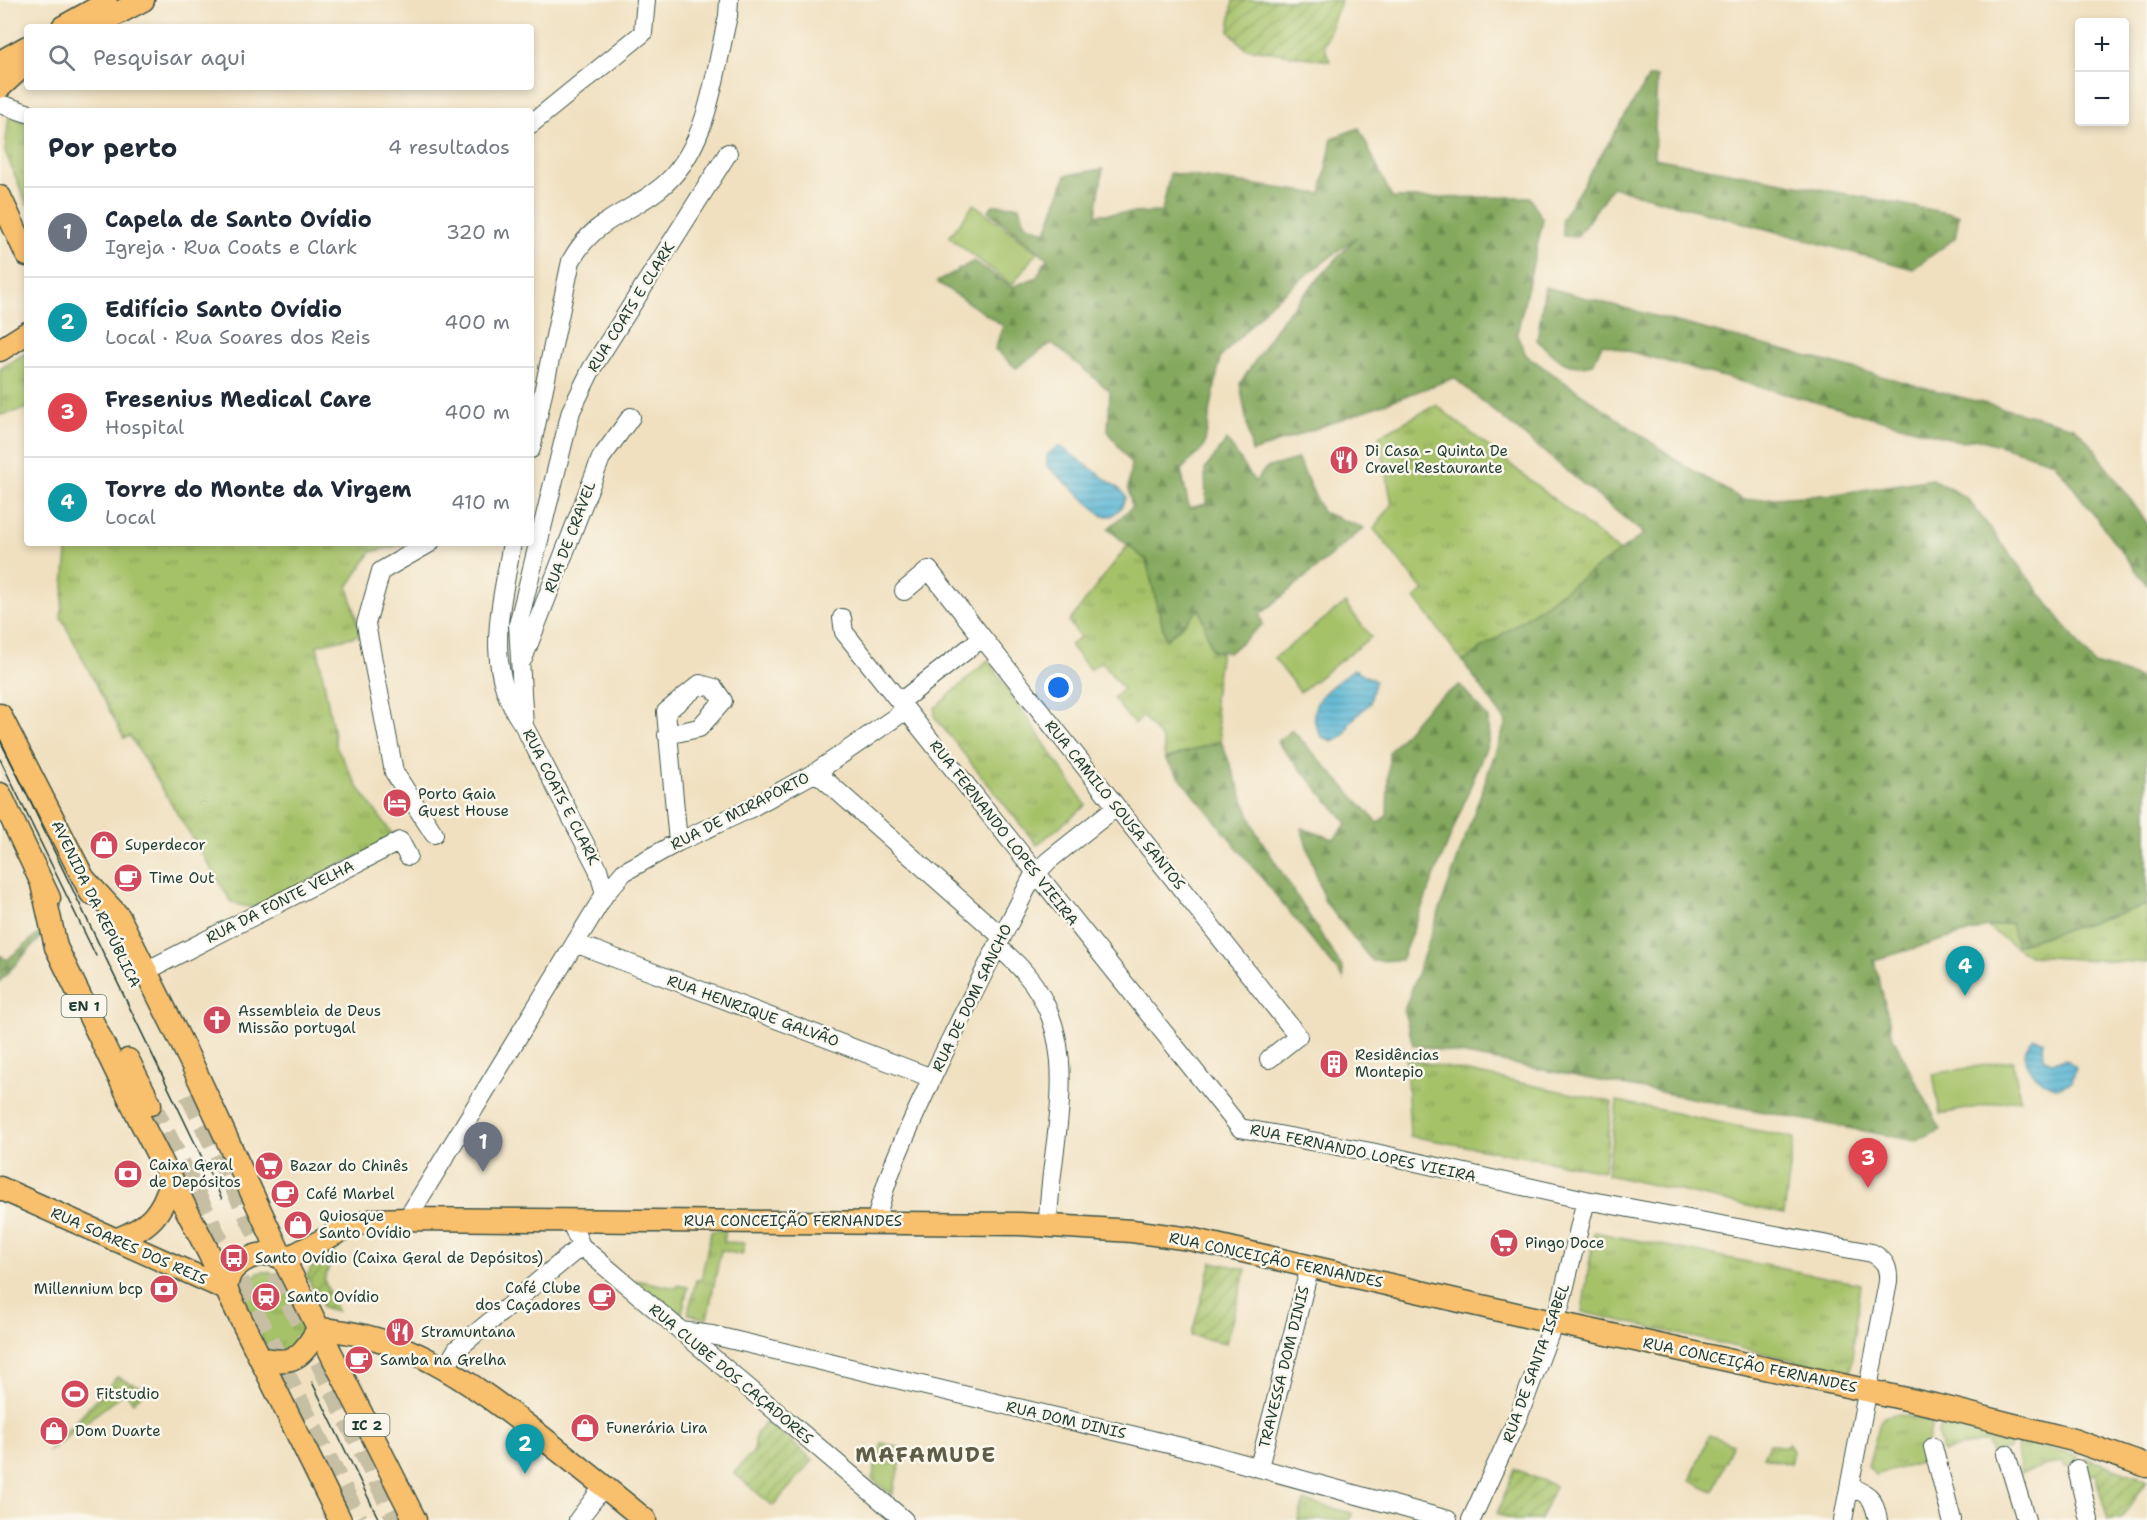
<!DOCTYPE html>
<html lang="pt">
<head>
<meta charset="utf-8">
<style>
	body { margin:0; font-family:"Shantell Sans",sans-serif; background:#f2f2f3; color:#1f2937 }
	.controls { position:absolute; right:18px; top:18px; display:grid; overflow:hidden; border-radius:6px; box-shadow:0 3px 9px #0003 }
	.controls button { width:54px; height:54px; display:grid; place-items:center; padding:0; border:0; border-bottom:2px solid #e0e1e3; background:#fff; color:#1f2937; font:30px sans-serif }
	.you { position:absolute; left:1059px; top:688px; width:21px; height:21px; margin:-15px; border:4px solid #fff; border-radius:50%; background:#1a73e8; box-shadow:0 0 0 9px #1a73e833 }
	.badge { display:grid; place-items:center; width:39px; height:39px; border-radius:50%; background:#d1495b; color:#fff; font-size:20px; font-weight:700 }
	.pin { position:absolute; translate:-50% -50px; filter:drop-shadow(0 2px 3px #0008) }
	.pin::after { content:''; position:absolute; top:32px; width:21px; height:18px; background:inherit; clip-path:polygon(0 0,100% 0,50% 100%) }
	.list { margin:0; padding:0; list-style:none }
	h2 { display:flex; justify-content:space-between; align-items:center; height:78px; margin:0; padding:0 24px; font-size:26px }
	h2 small { font-size:20px; font-weight:400; color:#747a83 }
	.list li { display:grid; grid-template-columns:39px 1fr auto; gap:18px; align-items:center; box-sizing:border-box; height:90px; padding:0 24px; border-top:2px solid #e0e1e3 }
	.list b { display:block; font-size:22px; white-space:nowrap }
	.list p { margin:0; font-size:20px; white-space:nowrap; color:#747a83 }
	.list em { font-size:20px; font-style:normal; color:#747a83 }
	.icon { flex:none; width:33px; height:33px; fill:none; stroke:currentColor; stroke-width:2; stroke-linecap:round; stroke-linejoin:round }
	.map { position:relative; flex:none; width:2147px; height:1520px; overflow:hidden }
	.search { position:absolute; background:#fff; box-shadow:0 3px 9px #0003; left:24px; top:24px; width:510px; height:66px; display:flex; align-items:center; gap:15px; box-sizing:border-box; padding:0 21px; border-radius:6px; color:#747a83; font-size:22px }
	.panel { position:absolute; background:#fff; box-shadow:0 3px 9px #0003; left:24px; top:108px; width:510px; height:438px; border-radius:6px }
	.map>svg:first-child { display:block }
</style>
</head>
<body>
<div class="map">
<svg width="2147" height="1520" viewBox="0 0 2147 1520">
	<defs>
		<pattern id="grass-tufts" width="24" height="20" patternUnits="userSpaceOnUse" patternTransform="scale(1.5)"><rect width="24" height="20" fill="#a6c269"/><path d="M3 7l-1-3M5 7V3M7 7l1-3M15 17l-1-3M17 17v-4M19 17l1-3" fill="none" stroke="#879f57"/></pattern>
		<pattern id="forest-firs" width="22" height="20" patternUnits="userSpaceOnUse" patternTransform="scale(1.5)"><rect width="22" height="20" fill="#84a85d"/><path d="M5 1l3.5 6h-7zM16 11l3.5 6h-7z" fill="#6b8a4e"/></pattern>
		<pattern id="garden-furrows" width="10" height="10" patternUnits="userSpaceOnUse" patternTransform="scale(1.5)"><rect width="10" height="10" fill="#a6c269"/><path d="M-1 1l2-2M0 10L10 0M9 11l2-2" fill="none" stroke="#879f57"/></pattern>
		<pattern id="water-rules" width="6" height="5" patternUnits="userSpaceOnUse" patternTransform="scale(1.5)"><rect width="6" height="5" fill="#55b4d3"/><path d="M0 2.5h6" fill="none" stroke="#4694ac"/></pattern>
	</defs>
	<rect width="100%" height="100%" fill="#fbf7ec"/>
	<filter id="ink" filterUnits="userSpaceOnUse"><feTurbulence type="fractalNoise" baseFrequency=".0167" numOctaves="2"/><feDisplacementMap in="SourceGraphic" scale="12" xChannelSelector="R" yChannelSelector="G"/><feConvolveMatrix kernelMatrix="1 2 1 2 8 2 1 2 1" color-interpolation-filters="sRGB"/></filter>
	<filter id="wash" filterUnits="userSpaceOnUse"><feTurbulence type="fractalNoise" baseFrequency=".008" numOctaves="4" result="noise"/><feDisplacementMap in="SourceGraphic" scale="24" xChannelSelector="R" yChannelSelector="G"/><feGaussianBlur stdDeviation="1.35" result="paint"/><feColorMatrix in="noise" values="0 0 0 0 0 0 0 0 0 0 0 0 0 0 0 0 0 1.4 0 .05"/><feComposite in="paint" operator="in"/></filter>
	<g filter="url(#wash)">
		<rect width="100%" height="100%" fill="#f0e0c0"/>
		<path fill="url(#grass-tufts)" stroke="#62804e" stroke-width="1.5" d="M9,115L27,124V205L5,151Z
			M27,352V409L0,415V369Z
			M1436,405L1620,552L1463,662L1415,598L1424,591L1374,529L1392,504L1379,436Z
			M68,543H409L371,552L348,587L361,635L317,645L336,746L358,787L395,838L253,908L232,903L130,736L124,738L61,617Z
			M1128,545L1146,560L1166,639L1200,608L1212,650L1221,651L1214,698L1221,741L1165,759L1163,741L1143,717L1134,724L1113,698L1123,689L1101,661L1090,670L1070,645L1080,637L1069,622Z
			M988,660L1086,805L1037,845L935,718V708Z
			M2147,905V963L2029,956L1987,927L2012,923L2017,945Z
			M1406,1059L1612,1102L1604,1171L1410,1136Z
			M1617,1101L1794,1138L1784,1214L1607,1175Z
			M726,1230L724,1242L745,1243L742,1255L721,1250L707,1319L688,1314L696,1280H701L711,1231Z
			M1594,1232L1861,1284L1850,1373L1582,1312Z
			M261,1272H268L279,1277L304,1324L301,1338L291,1349L275,1350L265,1344L242,1296L249,1278Z
			M635,1280L677,1288L678,1285L688,1287L682,1313L665,1307Z
			M1895,1414L1933,1421L1925,1451L1927,1461L1875,1475L1868,1466L1880,1422L1884,1417Z
			M1941,1422L2011,1439L2009,1449L1991,1453L1987,1441L1942,1452L1938,1433Z
			M1709,1435L1733,1444L1713,1492L1690,1481Z
			M2018,1441L2078,1456L2076,1465L2064,1467L2062,1461L2021,1473L2017,1451Z
			M882,1443L904,1449L892,1495L872,1479Z
			M1788,1443L1793,1451L1790,1464L1763,1457L1769,1444L1787,1447Z
			M1304,1501L1352,1513L1350,1520H1298Z"/>
		<path fill="url(#forest-firs)" stroke="#527248" stroke-width="1.5" d="M1649,77H1657L1654,158L1959,215L1955,238L1913,269L1612,187L1577,237L1563,236L1562,219Z
			M1359,128L1392,198L1530,197L1543,220L1517,334L1526,355L1687,467L1743,500L1836,494L1932,479L1967,498L2094,664L2147,680V905L2016,945L2011,923L1987,927L1874,960L1893,1037L1941,1130L1916,1141L1413,1045L1404,1011L1506,722L1463,662L1644,534L1454,378L1252,452L1240,384L1282,319L1356,237L1272,302L1220,358L1204,447L1181,470L1189,508L1206,504L1205,469L1227,440L1255,482L1266,468L1298,459L1322,512L1364,528L1260,615L1263,624L1230,652L1212,651L1200,609L1166,640L1146,560L1108,529L1132,507L1128,488L1131,464L1108,431L1110,391L1052,343L1016,368L995,349L1003,326L937,282L974,261L1012,287L1037,277L1047,258L988,211L993,205L1020,206L1025,224L1046,232L1066,175L1103,169L1096,214L1162,212L1170,173L1321,194L1332,138Z
			M1545,287L2074,427L2090,443L2147,523V585L2054,462L1975,438L1963,442L1602,344L1593,364C1566,371 1556,359 1537,340Z
			M1460,685L1488,718L1489,740L1401,960L1372,961L1325,902L1301,828L1334,839L1347,823L1277,742L1292,730L1378,823L1387,815L1389,752L1429,705Z
			M1221,741L1256,832L1343,969L1344,979L1165,759Z
			M39,933L41,937L0,981V955L7,960Z"/>
		<path fill="url(#garden-furrows)" stroke="#62804e" stroke-width="1.5" d="M1233,0H1341L1324,46L1330,61L1245,48L1229,31Z
			M336,1248L324,1280L337,1311L323,1307L307,1277C312,1262 323,1256 336,1248Z
			M1212,1262L1246,1269L1226,1343L1191,1336Z
			M117,1377L147,1390L133,1402L125,1392L47,1452Z
			M766,1421L813,1460L773,1506L734,1473L754,1451L756,1434Z
			M2086,1458L2147,1480L2120,1520H2108L2095,1474L2086,1476L2083,1470Z
			M1515,1469L1555,1486L1540,1520H1513L1497,1513Z"/>
		<path fill="#a6c269" stroke="#62804e" stroke-width="1.5" d="M974,204L1037,252L1012,285L949,237Z
			M1345,603L1371,637L1300,692L1274,658Z
			M2013,1060L2020,1099L1940,1114L1933,1074Z"/>
		<path fill="url(#water-rules)" stroke="#3a7884" stroke-width="1.5" d="M1057,447H1061L1122,491L1126,497L1121,508L1112,516H1103L1047,466V455Z
			M1354,669L1375,681L1370,703L1350,722L1345,735L1332,741L1322,737C1299,702 1330,689 1354,669Z
			M2034,1038L2043,1040L2044,1058L2051,1062L2065,1059L2076,1067L2072,1082L2058,1088C2036,1081 2011,1060 2034,1038Z"/>
	</g>
	<g filter="url(#ink)">
		<g fill="none" stroke-linecap="round" stroke-linejoin="round">
			<path stroke="#c6bfa4" stroke-width="22" stroke-dasharray="22 11" stroke-linecap="butt" d="M190,1094L398,1520
				M150,1104L357,1520"/>
			<g stroke="#3e5549" stroke-width="20">
				<path id="minor" d="M0,104L27,113
					M531,124L643,33L646,0
					M531,449L571,261C594,219 624,216 659,189C709,150 714,74 728,16L729,0
					M430,543L381,571L366,624L394,772L434,834
					M512,543C501,608 482,668 524,726L598,869L605,894
					M904,591L929,570L1298,1036L1269,1059
					M842,618L844,632L1240,1128L1371,1152L1586,1200L1872,1253C1885,1260 1889,1267 1888,1282L1843,1520
					M523,659L601,458L631,417
					M900,702L982,638
					M524,726L518,625L571,411L592,368L728,153
					M667,735L699,728L723,701L714,688L700,684L666,712L678,842
					M816,772L1002,937
					M575,943L932,1078
					M997,946C1006,954 1016,962 1024,972C1088,1045 1049,1140 1048,1225
					M146,971L400,841L408,856
					M407,1219L605,894L624,872L678,842L745,811L816,772L906,710
					M570,1220L581,1246L904,1520
					M876,1221C887,1171 910,1126 931,1080C963,1012 998,945 1032,878L1048,861L1116,807
					M681,1331L712,1335L1194,1450L1448,1520
					M446,1367L457,1349L581,1246
					M1933,1447L1952,1520
					M2006,1454L2026,1520
					M1259,1467L1310,1266
					M2077,1469L2089,1520
					M1851,1487C1872,1495 1873,1499 1878,1520
					M578,1520L604,1486
					M1471,1520L1519,1415L1560,1306L1586,1200"/>
			</g>
			<g stroke="#3e5549" stroke-width="25">
				<path id="major" d="M63,27L106,3
					M92,27L143,0
					M0,62L27,47
					M0,87L27,62
					M0,197L27,255
					M0,350L27,333
					M0,715L91,893
					M0,794L49,898
					M85,880L119,917L192,1064L282,1258
					M42,884L56,947L141,1122L226,1286
					M128,1060L150,1104
					M0,1188L226,1289
					M115,1240C149,1228 162,1214 172,1179
					M284,1260L350,1226L375,1220L407,1219L1020,1224L1132,1231L1190,1239L1534,1318L1943,1407L2073,1440L2147,1466
					M318,1329C406,1334 467,1380 534,1431C571,1460 608,1489 645,1520
					M260,1358C294,1366 302,1357 318,1329
					M340,1520L226,1289C227,1283 228,1276 232,1271C244,1256 269,1248 284,1260L415,1520"/>
			</g>
			<use href="#minor" stroke="#fff" stroke-width="18"/>
			<use href="#major" stroke="#f8bf6c" stroke-width="22"/>
			<path stroke="#1f3d34" stroke-width="1.5" d="M0,739L222,1199
				M0,759L96,956
				M312,1382L379,1520"/>
		</g>
	</g>
	<defs>
		<g id="restaurant-disc" transform="scale(1.5)"><circle r="9.5" fill="#d1495b" stroke="#fbf7ec"/><path d="M-5-6h1v4h1v-4h1v4h1v-4h1v5L-1.5 .5V6h-2V.5L-5-1ZM5-6V6H3V1.5H1.5Q1.5-4 5-6Z" fill="#fff"/></g>
		<g id="hotel-disc" transform="scale(1.5)"><circle r="9.5" fill="#d1495b" stroke="#fbf7ec"/><path d="M-6-4.5h1.5V1H6V5H4.5V3h-9V5H-6ZM-4 0a1.8 1.8 0 1 1 3.6 0ZM.5 0V-2.5h3Q6-2.5 6 0Z" fill="#fff"/></g>
		<g id="shop-disc" transform="scale(1.5)"><circle r="9.5" fill="#d1495b" stroke="#fbf7ec"/><path d="M-5-2.5h2.3a2.7 3.5 0 0 1 5.4 0H5L5.5 6h-11ZM-1.5-2.5h3a1.5 2.3 0 0 0-3 0Z" fill="#fff"/></g>
		<g id="cafe-disc" transform="scale(1.5)"><circle r="9.5" fill="#d1495b" stroke="#fbf7ec"/><path d="M-5.5-4.5H6V0H3Q3 3.5 0 3.5H-2.5Q-5.5 3.5-5.5 0ZM3-3.2v2h1.7v-2ZM-6 4.5H4V6H-6Z" fill="#fff"/></g>
		<g id="church-disc" transform="scale(1.5)"><circle r="9.5" fill="#d1495b" stroke="#fbf7ec"/><path d="M-1.2-6h2.4v3.5h3.3v2.4h-3.3V6h-2.4V-.1h-3.3v-2.4h3.3Z" fill="#fff"/></g>
		<g id="building-disc" transform="scale(1.5)"><circle r="9.5" fill="#d1495b" stroke="#fbf7ec"/><path d="M-4-6H4V6H1V3H-1V6H-4ZM-2.5-4.3h1.7v1.8h-1.7ZM.8-4.3h1.7v1.8H.8ZM-2.5-1h1.7V.8h-1.7ZM.8-1h1.7V.8H.8Z" fill="#fff"/></g>
		<g id="supermarket-disc" transform="scale(1.5)"><circle r="9.5" fill="#d1495b" stroke="#fbf7ec"/><path d="M-6-5.5h2.5l.6 2H6L4.5 2H-2.5L-4.4-4H-6ZM-1.5 3.2a1.3 1.3 0 1 0 .1 0ZM3 3.2a1.3 1.3 0 1 0 .1 0Z" fill="#fff"/></g>
		<g id="bank-disc" transform="scale(1.5)"><circle r="9.5" fill="#d1495b" stroke="#fbf7ec"/><path d="M-6-4H6V4H-6ZM0-2.3a2.3 2.3 0 1 0 0 4.6a2.3 2.3 0 1 0 0-4.6Z" fill="#fff"/></g>
		<g id="bus-disc" transform="scale(1.5)"><circle r="9.5" fill="#d1495b" stroke="#fbf7ec"/><path d="M-5-6H5V4H4V6H2V4H-2V6H-4V4H-5ZM-3.5-4V0h7V-4ZM-3.5 1.2v1.5H-2V1.2ZM2 1.2v1.5H3.5V1.2Z" fill="#fff"/></g>
		<g id="station-disc" transform="scale(1.5)"><circle r="9.5" fill="#d1495b" stroke="#fbf7ec"/><path d="M-3-6H3Q5-6 5-4V2Q5 4 3 4L4.5 6H3L1.5 4h-3L-3 6H-4.5L-3 4Q-5 4-5 2V-4Q-5-6-3-6ZM-3.5-4v3h7v-3ZM-3.5 1v1.5H-2V1ZM2 1v1.5H3.5V1Z" fill="#fff"/></g>
		<g id="stadium-disc" transform="scale(1.5)"><circle r="9.5" fill="#d1495b" stroke="#fbf7ec"/><path d="M0-5a6.5 5 0 1 0 0 10a6.5 5 0 1 0 0-10ZM-3.5-1.8h7v3.6h-7Z" fill="#fff"/></g>
	</defs>
	<g fill-rule="evenodd">
		<use href="#restaurant-disc" x="1344" y="460"/>
		<use href="#hotel-disc" x="397" y="803"/>
		<use href="#shop-disc" x="104" y="845"/>
		<use href="#cafe-disc" x="128" y="878"/>
		<use href="#church-disc" x="217" y="1020"/>
		<use href="#building-disc" x="1334" y="1064"/>
		<use href="#supermarket-disc" x="269" y="1166"/>
		<use href="#bank-disc" x="128" y="1174"/>
		<use href="#cafe-disc" x="285" y="1194"/>
		<use href="#shop-disc" x="298" y="1225"/>
		<use href="#supermarket-disc" x="1504" y="1243"/>
		<use href="#bus-disc" x="234" y="1258"/>
		<use href="#bank-disc" x="164" y="1289"/>
		<use href="#station-disc" x="266" y="1297"/>
		<use href="#cafe-disc" x="602" y="1297"/>
		<use href="#restaurant-disc" x="400" y="1332"/>
		<use href="#cafe-disc" x="359" y="1360"/>
		<use href="#stadium-disc" x="75" y="1394"/>
		<use href="#shop-disc" x="585" y="1428"/>
		<use href="#shop-disc" x="54" y="1431"/>
	</g>
	<g text-anchor="middle" stroke-width="5" stroke-linejoin="round" paint-order="stroke">
		<g fill="#fbf7ec" stroke="#61756b" stroke-width="1.5">
			<rect x="61.5" y="995" width="45" height="22" rx="4.5"/>
			<rect x="344.5" y="1414" width="45" height="22" rx="4.5"/>
		</g>
		<g font-size="14" font-weight="bold" fill="#1f3d34">
			<text x="84" y="1011">EN 1</text>
			<text x="367" y="1430">IC 2</text>
		</g>
		<g font-size="15" fill="#1f3d34" stroke="#fbf7ec">
			<text transform="translate(631 307) rotate(-58)" y="5">RUA COATS E CLARK</text>
			<text transform="translate(570 537) rotate(-69)" y="5">RUA DE CRAVEL</text>
			<text transform="translate(561 797) rotate(63)" y="5">RUA COATS E CLARK</text>
			<text transform="translate(1115 805) rotate(51)" y="5">RUA CAMILO SOUSA SANTOS</text>
			<text transform="translate(740 811) rotate(-27)" y="5">RUA DE MIRAPORTO</text>
			<text transform="translate(1004 833) rotate(52)" y="5">RUA FERNANDO LOPES VIEIRA</text>
			<text transform="translate(280 902) rotate(-27)" y="5">RUA DA FONTE VELHA</text>
			<text transform="translate(96 904) rotate(64)" y="5">AVENIDA DA REPÚBLICA</text>
			<text transform="translate(972 998) rotate(-64)" y="5">RUA DE DOM SANCHO</text>
			<text transform="translate(753 1011) rotate(20)" y="5">RUA HENRIQUE GALVÃO</text>
			<text transform="translate(1363 1153) rotate(12)" y="5">RUA FERNANDO LOPES VIEIRA</text>
			<text x="793" y="1226">RUA CONCEIÇÃO FERNANDES</text>
			<text transform="translate(129 1246) rotate(24)" y="5">RUA SOARES DOS REIS</text>
			<text transform="translate(1276 1260) rotate(12)" y="5">RUA CONCEIÇÃO FERNANDES</text>
			<text transform="translate(1536 1363) rotate(-70)" y="5">RUA DE SANTA ISABEL</text>
			<text transform="translate(1750 1365) rotate(12)" y="5">RUA CONCEIÇÃO FERNANDES</text>
			<text transform="translate(1284 1367) rotate(-76)" y="5">TRAVESSA DOM DINIS</text>
			<text transform="translate(731 1374) rotate(40)" y="5">RUA CLUBE DOS CAÇADORES</text>
			<text transform="translate(1066 1420) rotate(13)" y="5">RUA DOM DINIS</text>
		</g>
		<g font-size="15" fill="#1f3d34" stroke="#fbf7ec" text-anchor="start">
			<text x="1365" y="456">Di Casa - Quinta De<tspan x="1365" dy="17">Cravel Restaurante</tspan></text>
			<text x="418" y="799">Porto Gaia<tspan x="418" dy="17">Guest House</tspan></text>
			<text x="125" y="850">Superdecor</text>
			<text x="149" y="883">Time Out</text>
			<text x="238" y="1016">Assembleia de Deus<tspan x="238" dy="17">Missão portugal</tspan></text>
			<text x="1355" y="1060">Residências<tspan x="1355" dy="17">Montepio</tspan></text>
			<text x="149" y="1170">Caixa Geral<tspan x="149" dy="17">de Depósitos</tspan></text>
			<text x="290" y="1171">Bazar do Chinês</text>
			<text x="306" y="1199">Café Marbel</text>
			<text x="319" y="1221">Quiosque<tspan x="319" dy="17">Santo Ovídio</tspan></text>
			<text x="1525" y="1248">Pingo Doce</text>
			<text x="255" y="1263">Santo Ovídio (Caixa Geral de Depósitos)</text>
			<text x="581" y="1293" text-anchor="end">Café Clube<tspan x="581" dy="17">dos Caçadores</tspan></text>
			<text x="143" y="1294" text-anchor="end">Millennium bcp</text>
			<text x="287" y="1302">Santo Ovídio</text>
			<text x="421" y="1337">Stramuntana</text>
			<text x="380" y="1365">Samba na Grelha</text>
			<text x="96" y="1399">Fitstudio</text>
			<text x="606" y="1433">Funerária Lira</text>
			<text x="75" y="1436">Dom Duarte</text>
		</g>
		<g font-size="21" font-weight="bold" letter-spacing="1.5" fill="#5d5d48" stroke="#fbf7ec">
			<text x="926" y="1462">MAFAMUDE</text>
		</g>
	</g>
</svg>
<div class="controls">
<button>+</button>
<button>−</button>
</div>
<div class="you"></div>
<div class="pin badge" style="left:483px;top:1172px;background:#6b7280">1</div>
<div class="pin badge" style="left:525px;top:1474px;background:#0f9aa8">2</div>
<div class="pin badge" style="left:1868px;top:1188px;background:#e0444e">3</div>
<div class="pin badge" style="left:1965px;top:996px;background:#0f9aa8">4</div>
<div class="search"><svg class="icon" aria-label="search" viewBox="0 0 24 24"><circle cx="10" cy="10" r="6"/><path d="M15 15l6 6"/></svg>Pesquisar aqui</div>
<section class="panel">
<h2>Por perto<small>4 resultados</small></h2>
<ul class="list">
<li><span class="badge" style="background:#6b7280">1</span><div><b>Capela de Santo Ovídio</b><p>Igreja · Rua Coats e Clark</p></div><em>320 m</em></li>
<li><span class="badge" style="background:#0f9aa8">2</span><div><b>Edifício Santo Ovídio</b><p>Local · Rua Soares dos Reis</p></div><em>400 m</em></li>
<li><span class="badge" style="background:#e0444e">3</span><div><b>Fresenius Medical Care</b><p>Hospital</p></div><em>400 m</em></li>
<li><span class="badge" style="background:#0f9aa8">4</span><div><b>Torre do Monte da Virgem</b><p>Local</p></div><em>410 m</em></li>
</ul>
</section>
</div>
</body>
</html>
